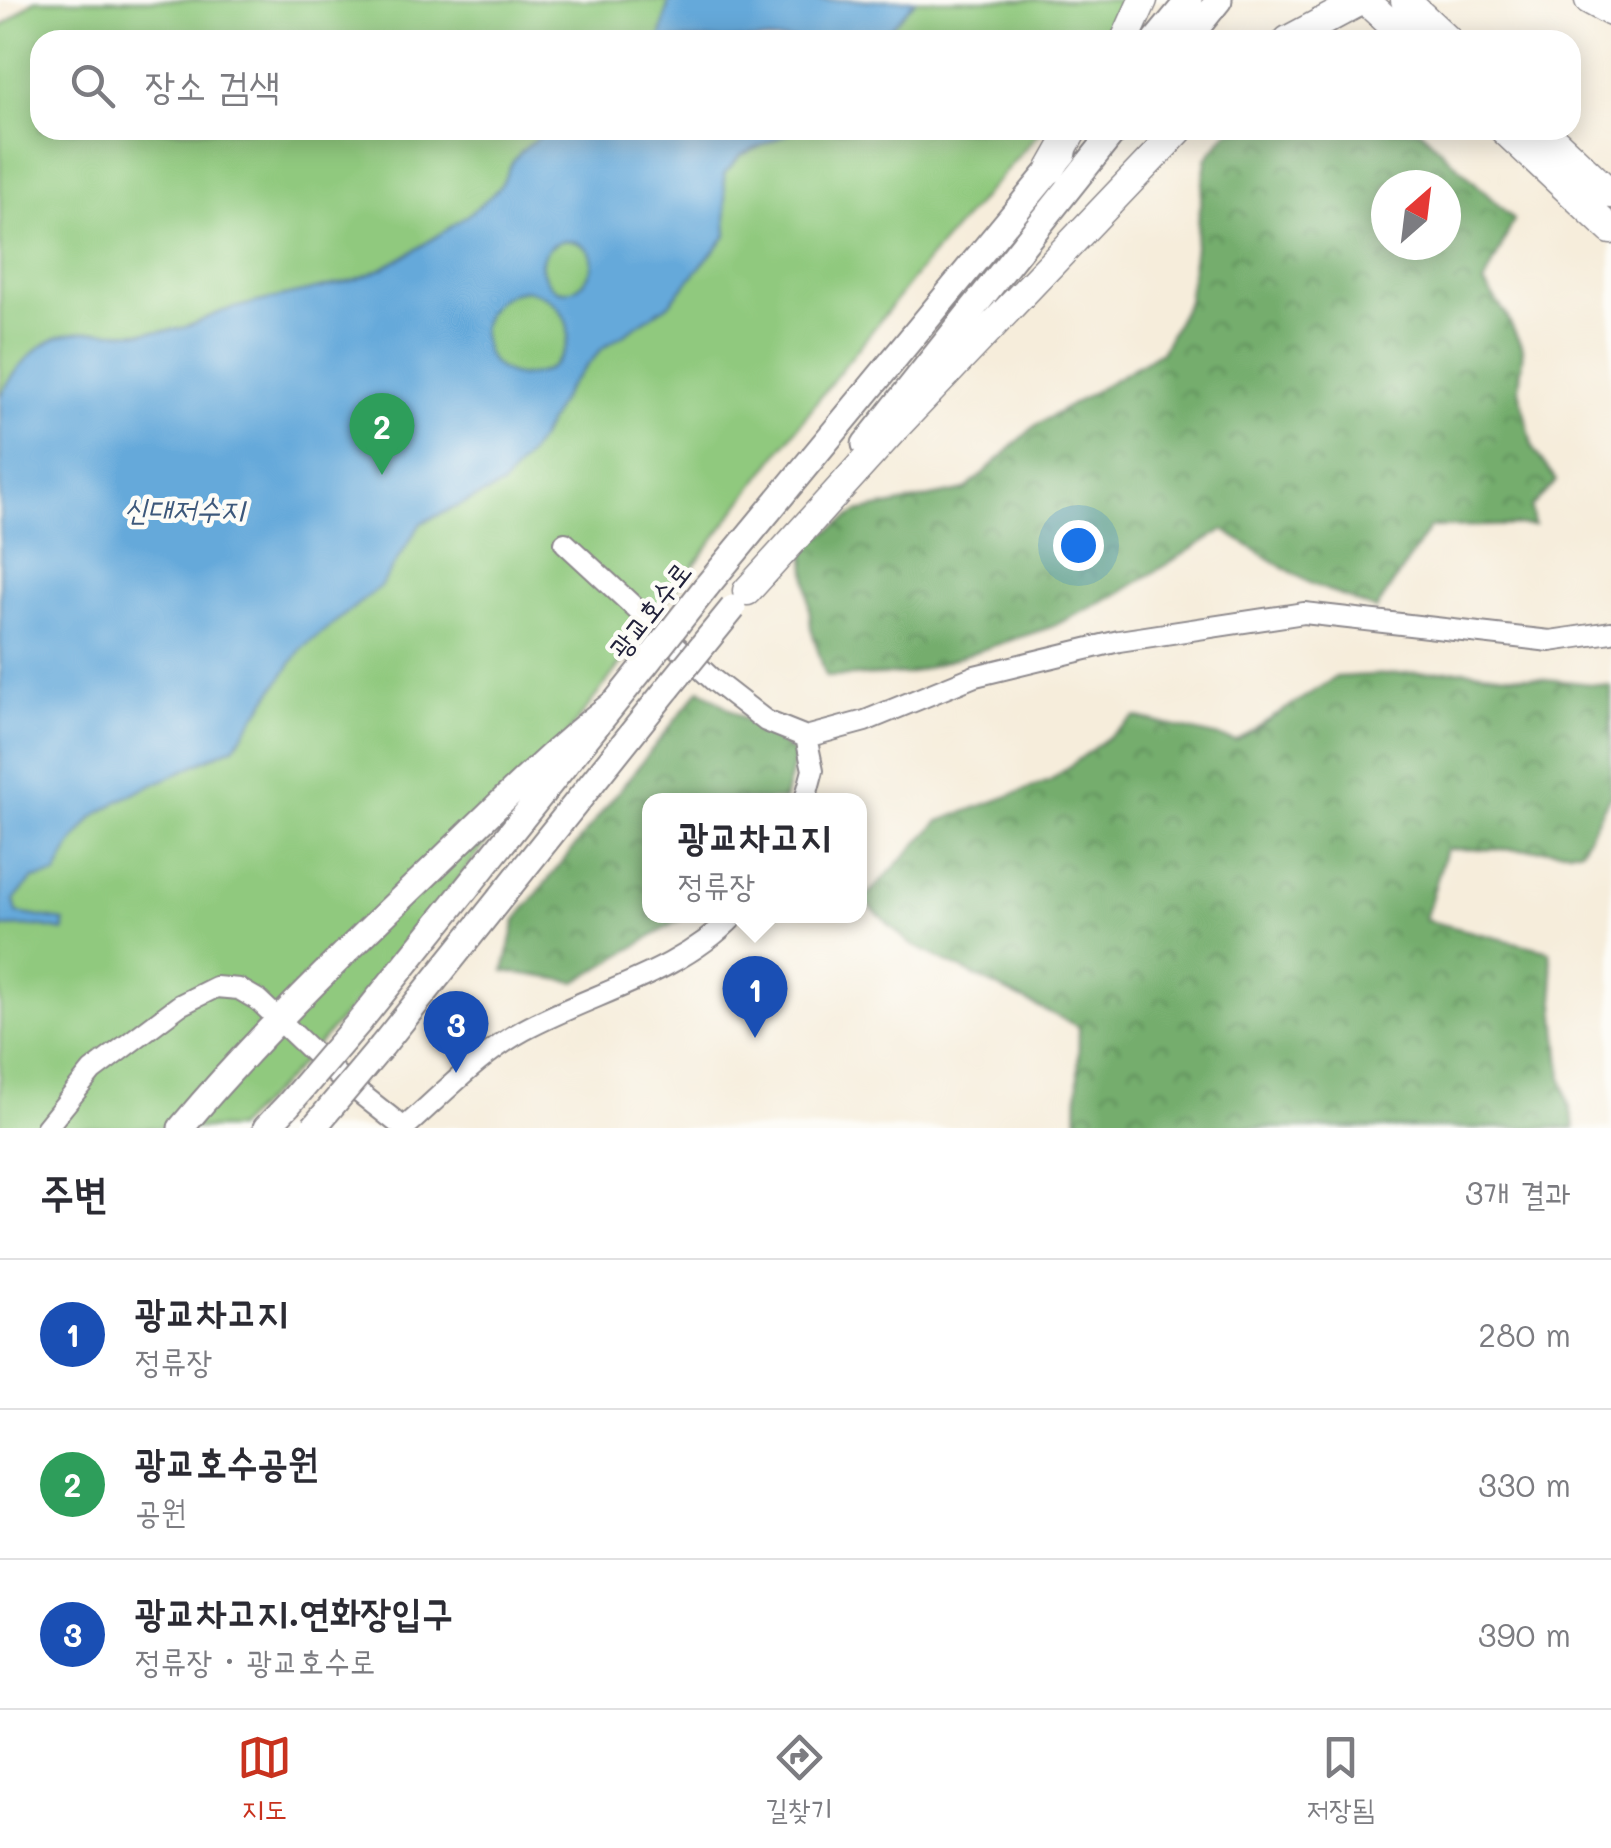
<!DOCTYPE html>
<html lang="ko">
<head>
<meta charset="utf-8">
<style>
	body { margin:0; font-family:Mali,"Poor Story",sans-serif; background:#f2f2f3; color:#2b2b33 }
	.compass { position:absolute; left:1371px; top:170px; width:90px; height:90px; border-radius:50%; background:#fff; box-shadow:0 5px 25px #0003; rotate:28deg }
	.you { position:absolute; left:1078px; top:545px; width:35px; height:35px; margin:-25px; border:8px solid #fff; border-radius:50%; background:#1a73e8; box-shadow:0 0 0 15px #1a73e833 }
	.badge { display:grid; place-items:center; width:65px; height:65px; border-radius:50%; background:#c8321e; color:#fff; font-size:32px; font-weight:700 }
	.pin { position:absolute; translate:-50% -82px; filter:drop-shadow(0 2px 5px #0008) }
	.pin::after { content:''; position:absolute; top:52px; width:35px; height:30px; background:inherit; clip-path:polygon(0 0,100% 0,50% 100%) }
	.popup { position:absolute; left:642px; top:793px; width:225px; height:130px; box-sizing:border-box; display:grid; place-content:center; border-radius:20px; background:#fff; filter:drop-shadow(0 2px 8px #0005); font-size:32px; white-space:nowrap; color:#7c7c81 }
	.popup b { font-size:38px; color:#2b2b33 }
	.popup::after { content:''; position:absolute; left:50%; top:100%; margin-left:-20px; border:20px solid transparent; border-top-color:#fff }
	.list { margin:0; padding:0; list-style:none }
	h2 { display:flex; justify-content:space-between; align-items:center; height:130px; margin:0; padding:0 40px; font-size:42px }
	h2 small { font-size:32px; font-weight:400; color:#7c7c81 }
	.list li { display:grid; grid-template-columns:65px 1fr auto; gap:30px; align-items:center; box-sizing:border-box; height:150px; padding:0 40px; border-top:2px solid #e1e1e2 }
	.list b { display:block; font-size:38px; white-space:nowrap }
	.list p { margin:0; font-size:32px; white-space:nowrap; color:#7c7c81 }
	.list em { font-size:32px; font-style:normal; color:#7c7c81 }
	.icon { flex:none; width:55px; height:55px; fill:none; stroke:currentColor; stroke-width:2; stroke-linecap:round; stroke-linejoin:round }
	.map { position:relative; flex:none; width:1611px; height:1128px; overflow:hidden }
	.search { position:absolute; background:#fff; box-shadow:0 5px 25px #0003; left:30px; right:30px; top:30px; height:110px; display:flex; align-items:center; gap:25px; box-sizing:border-box; padding:0 35px; border-radius:30px; color:#7c7c81; font-size:38px }
	.sheet { height:580px; background:#fff }
	nav { display:flex; justify-content:space-around; align-items:center; box-sizing:border-box; height:140px; border-top:2px solid #e1e1e2; background:#fff; font-size:28px; color:#7c7c81 }
	nav a { display:grid; justify-items:center; gap:5px }
	nav .on { color:#c8321e }
	.map>svg:first-child { display:block }
</style>
</head>
<body>
<div class="map">
<svg width="1611" height="1128" viewBox="0 0 1611 1128">
	<defs>
		<pattern id="forest-crowns" width="20" height="18" patternUnits="userSpaceOnUse" patternTransform="scale(2.5)"><rect width="20" height="18" fill="#74ad6d"/><path d="M2 6a3 3 0 1 1 6 0M12 15a3 3 0 1 1 6 0" fill="none" stroke="#5f8c5b"/></pattern>
	</defs>
	<rect width="100%" height="100%" fill="#fdfcf7"/>
	<filter id="ink" filterUnits="userSpaceOnUse"><feTurbulence type="fractalNoise" baseFrequency=".01" numOctaves="2"/><feDisplacementMap in="SourceGraphic" scale="20" xChannelSelector="R" yChannelSelector="G"/><feConvolveMatrix kernelMatrix="1 2 1 2 8 2 1 2 1" color-interpolation-filters="sRGB"/></filter>
	<filter id="wash" filterUnits="userSpaceOnUse"><feTurbulence type="fractalNoise" baseFrequency=".0048" numOctaves="4" result="noise"/><feDisplacementMap in="SourceGraphic" scale="40" xChannelSelector="R" yChannelSelector="G"/><feGaussianBlur stdDeviation="2.25" result="paint"/><feColorMatrix in="noise" values="0 0 0 0 0 0 0 0 0 0 0 0 0 0 0 0 0 1.4 0 .05"/><feComposite in="paint" operator="in"/></filter>
	<g filter="url(#wash)">
		<rect width="100%" height="100%" fill="#f6eddb"/>
		<path fill="url(#forest-crowns)" stroke="#4b6854" stroke-width="2.5" fill-rule="evenodd" d="M1229,130H1420L1514,220L1484,284L1505,313L1523,349L1519,389L1533,449L1557,481L1531,507L1534,525L1430,527L1376,610L1309,583L1223,530L1113,597L1051,627L908,674L826,677L811,628L804,548L857,512L965,490L1035,426L1161,352L1188,301L1206,159ZM1386,185H1446V245H1386Z
			M1463,670L1611,686V794L1581,850L1446,849L1425,920L1550,951L1562,1077L1575,1128H1077L1079,1027L910,944L863,900L939,821L1050,781L1135,717L1236,741L1336,677Z
			M700,689L796,754L784,800H650V916H686L576,982L504,971L516,920Z"/>
		<path fill="#90c97e" stroke="#59765c" stroke-width="2.5" d="M35,0H1134L1113,40H40V130H1041L926,262L830,384L420,931L288,1078L236,1128H0V28Z"/>
		<path fill="#65a9da" stroke="#44668a" stroke-width="2.5" fill-rule="evenodd" d="M669,0H916L888,31L887,40H660Z
			M548,130H796L741,155L724,174L727,235L668,305L603,348L568,387L536,445L502,486L421,523L381,586L301,649L235,746L120,800L93,817L71,845L56,875L33,879L14,900L17,913L64,921V931L38,926L0,927V396C54,302 95,343 178,329C195,326 211,314 227,310C269,298 312,291 353,280C389,270 475,215 500,186C506,179 508,168 514,160C522,149 537,139 548,130ZM565,240C626,246 569,322 545,277C535,259 548,244 565,240ZM526,290C554,295 578,321 564,351C559,363 547,372 535,374C476,388 458,298 526,290Z"/>
	</g>
	<g filter="url(#ink)">
		<g fill="none" stroke-linecap="round" stroke-linejoin="round">
			<g stroke="#8c888b" stroke-width="24">
				<path id="minor" d="M565,543L712,679L766,721L806,737L865,721L975,676L1119,641L1304,613L1550,641L1611,632
					M805,800L813,770L806,737
					M46,1128L92,1071L180,1005L216,987L239,989L258,1000L337,1075L404,1128C442,1095 480,1054 524,1030C594,992 677,975 734,916"/>
			</g>
			<g stroke="#8c888b" stroke-width="29">
				<path id="major" d="M1156,40L1189,0
					M1187,40L1219,0
					M865,444L1115,130
					M706,587L1064,153
					M360,1021L645,665
					M382,1046L668,688
					M181,1128C258,1036 343,954 429,872C489,814 548,754 614,703
					M266,1128L288,1105"/>
			</g>
			<g stroke="#8c888b" stroke-width="31">
				<path id="highway" d="M1365,0L1408,40
					M1405,0L1448,40
					M1589,0L1611,12
					M1125,40L1143,0
					M1288,40L1363,0
					M1504,130L1611,230
					M1543,130L1611,194
					M1051,169L1073,130
					M747,591L894,429L1179,130"/>
			</g>
			<use href="#minor" stroke="#fff" stroke-width="20"/>
			<use href="#major" stroke="#fff" stroke-width="25"/>
			<use href="#highway" stroke="#fff" stroke-width="28"/>
			<g stroke="#8c888b" stroke-width="29" stroke-linecap="butt">
				<path id="major-bridge" d="M645,665L706,587
					M668,688L733,608
					M288,1105L360,1021
					M314,1127L382,1046"/>
			</g>
			<use href="#major-bridge" stroke="#fff" stroke-width="25"/>
		</g>
	</g>
	<g text-anchor="middle" stroke-width="9" stroke-linejoin="round" paint-order="stroke">
		<g font-size="28" fill="#22223b" stroke="#fdfcf7">
			<text transform="translate(650 610) rotate(-52)" y="10">광교호수로</text>
		</g>
		<g font-size="30" font-style="italic" fill="#3d587b" stroke="#fdfcf7">
			<text x="184" y="520">신대저수지</text>
		</g>
	</g>
</svg>
<svg class="compass" viewBox="-18 -18 36 36"><path d="M0-13l5 13h-10z" fill="#e53935"/><path d="M0 13l5-13h-10z" fill="#7c7c81"/></svg>
<div class="you"></div>
<div class="pin badge" style="left:755px;top:1038px;background:#1a4fb4">1</div>
<div class="popup"><b>광교차고지</b>정류장</div>
<div class="pin badge" style="left:382px;top:475px;background:#2e9e5b">2</div>
<div class="pin badge" style="left:456px;top:1073px;background:#1a4fb4">3</div>
<div class="search"><svg class="icon" aria-label="search" viewBox="0 0 24 24"><circle cx="10" cy="10" r="6"/><path d="M15 15l6 6"/></svg>장소 검색</div>
</div>
<section class="sheet">
<h2>주변<small>3개 결과</small></h2>
<ul class="list">
<li><span class="badge" style="background:#1a4fb4">1</span><div><b>광교차고지</b><p>정류장</p></div><em>280 m</em></li>
<li><span class="badge" style="background:#2e9e5b">2</span><div><b>광교호수공원</b><p>공원</p></div><em>330 m</em></li>
<li><span class="badge" style="background:#1a4fb4">3</span><div><b>광교차고지.연화장입구</b><p>정류장 · 광교호수로</p></div><em>390 m</em></li>
</ul>
</section>
<nav>
<a class="on"><svg class="icon" aria-label="map" viewBox="0 0 24 24"><path d="M3 6l6-2 6 2 6-2v14l-6 2-6-2-6 2zM9 4v14M15 6v14"/></svg>지도</a>
<a><svg class="icon" aria-label="directions" viewBox="0 0 24 24"><path d="M12 3l9 9-9 9-9-9zM9 14v-3h6M13 9l2 2-2 2"/></svg>길찾기</a>
<a><svg class="icon" aria-label="saved" viewBox="0 0 24 24"><path d="M7 4h10v16l-5-4-5 4z"/></svg>저장됨</a>
</nav>
</body>
</html>
